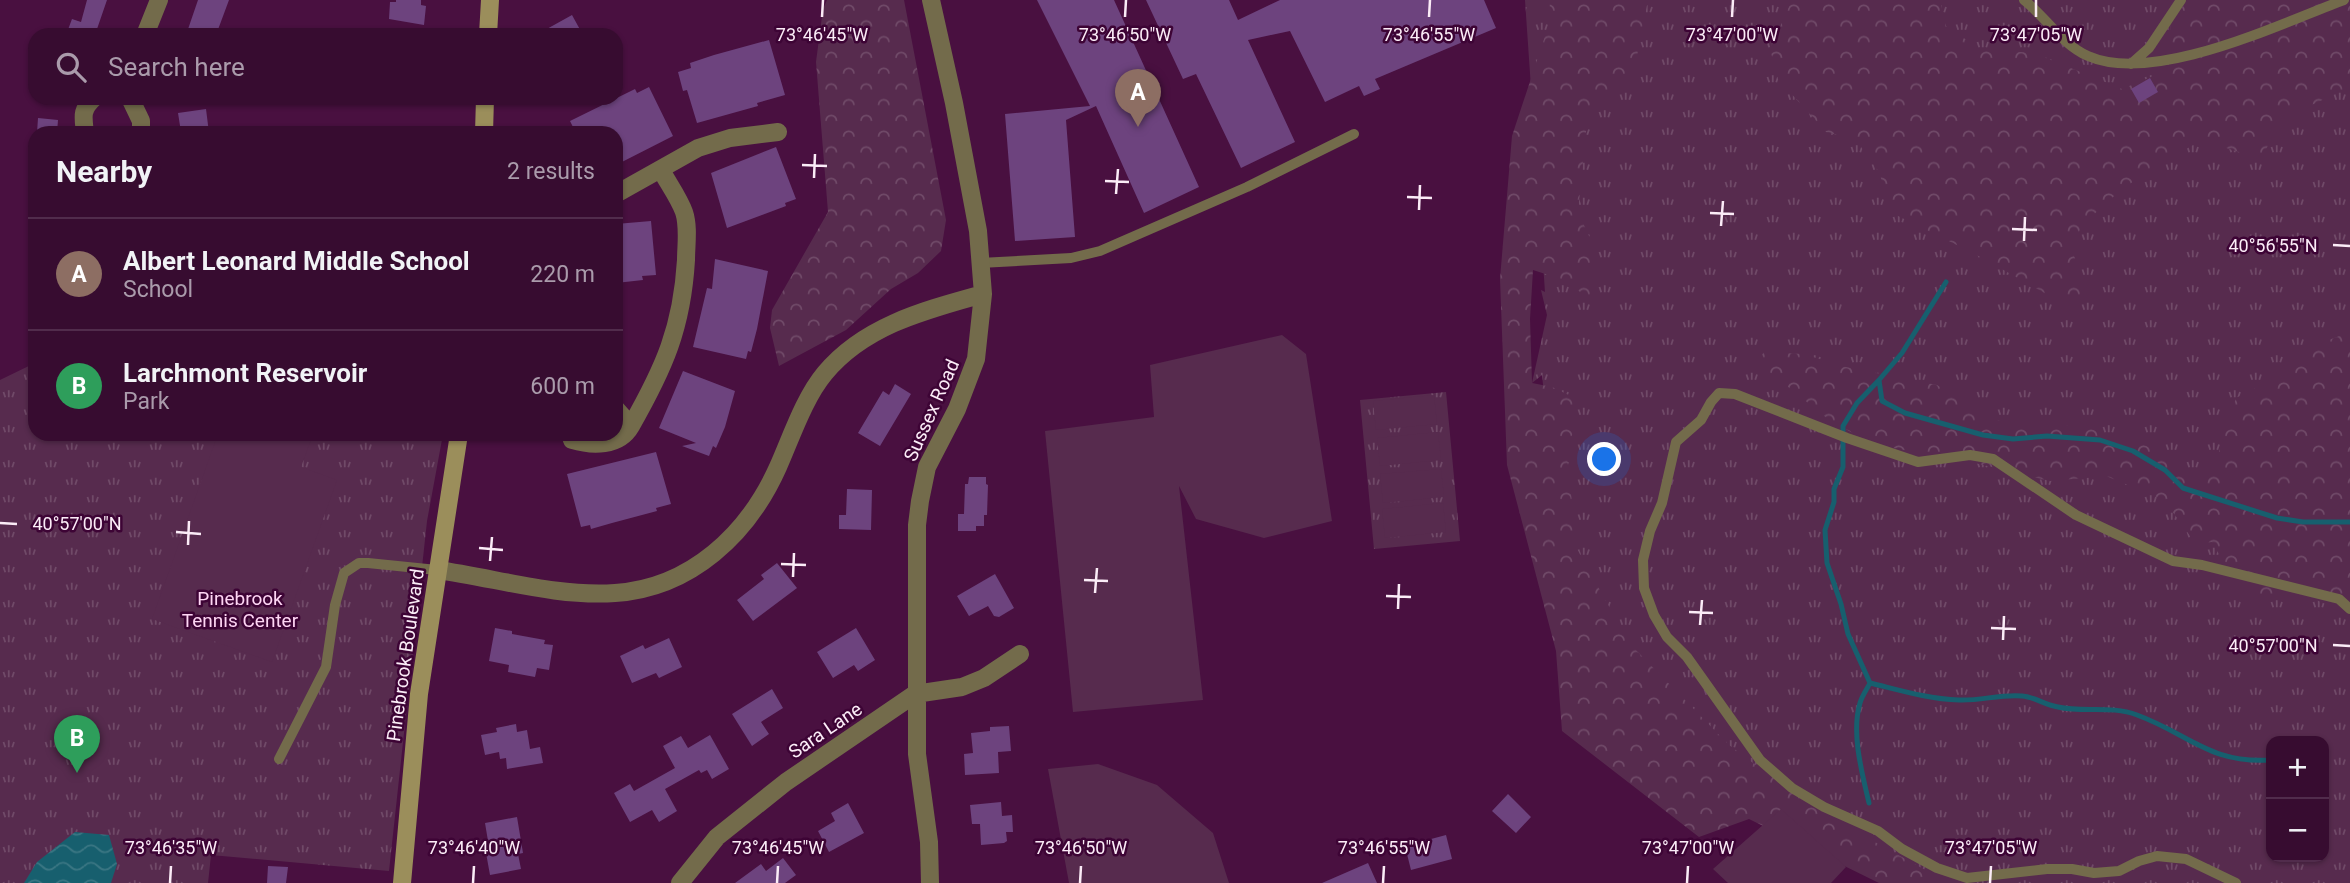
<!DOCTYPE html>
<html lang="en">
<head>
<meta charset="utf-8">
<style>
	body { margin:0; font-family:Roboto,sans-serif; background:#3e1538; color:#f1f3f6 }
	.controls { position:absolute; right:21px; bottom:21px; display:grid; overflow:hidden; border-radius:14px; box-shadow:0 2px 5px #0004 }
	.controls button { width:63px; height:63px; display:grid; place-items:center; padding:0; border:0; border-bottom:2px solid #512c4c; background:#370c30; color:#f1f3f6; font:35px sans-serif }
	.you { position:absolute; left:1605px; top:460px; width:24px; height:24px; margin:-18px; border:5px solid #fff; border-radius:50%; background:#1a73e8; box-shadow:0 0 0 10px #1a73e833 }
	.badge { display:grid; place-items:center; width:46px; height:46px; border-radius:50%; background:#2fd883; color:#fff; font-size:23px; font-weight:700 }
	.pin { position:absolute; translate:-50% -58px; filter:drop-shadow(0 2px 4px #0008) }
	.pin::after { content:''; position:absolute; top:37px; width:24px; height:21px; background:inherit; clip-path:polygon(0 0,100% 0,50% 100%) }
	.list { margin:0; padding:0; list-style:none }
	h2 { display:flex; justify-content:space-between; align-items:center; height:91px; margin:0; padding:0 28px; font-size:30px }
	h2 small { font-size:23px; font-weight:400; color:#aa9bab }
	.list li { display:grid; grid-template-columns:46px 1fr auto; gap:21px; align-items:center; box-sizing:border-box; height:112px; padding:0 28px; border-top:2px solid #512c4c }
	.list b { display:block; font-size:26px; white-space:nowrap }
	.list p { margin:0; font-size:23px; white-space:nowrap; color:#aa9bab }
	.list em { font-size:23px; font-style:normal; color:#aa9bab }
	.icon { flex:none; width:38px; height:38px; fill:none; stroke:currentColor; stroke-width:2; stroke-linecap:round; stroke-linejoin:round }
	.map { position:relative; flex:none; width:2350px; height:883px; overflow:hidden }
	.search { position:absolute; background:#370c30; box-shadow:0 2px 5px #0004; left:28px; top:28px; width:595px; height:77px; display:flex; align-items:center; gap:18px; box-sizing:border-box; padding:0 24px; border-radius:21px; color:#aa9bab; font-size:26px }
	.panel { position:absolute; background:#370c30; box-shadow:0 2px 5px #0004; left:28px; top:126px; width:595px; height:315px; border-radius:21px }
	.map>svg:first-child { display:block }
</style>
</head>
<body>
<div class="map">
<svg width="2350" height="883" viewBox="0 0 2350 883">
	<defs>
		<pattern id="grass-tufts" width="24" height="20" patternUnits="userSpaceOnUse" patternTransform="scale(1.75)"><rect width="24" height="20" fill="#572b4e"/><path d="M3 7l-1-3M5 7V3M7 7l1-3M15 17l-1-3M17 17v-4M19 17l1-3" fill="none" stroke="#704a68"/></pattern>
		<pattern id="forest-crowns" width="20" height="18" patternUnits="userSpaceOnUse" patternTransform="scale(1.75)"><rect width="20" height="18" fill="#572b4e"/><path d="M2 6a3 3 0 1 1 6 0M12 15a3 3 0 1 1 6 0" fill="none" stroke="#704a68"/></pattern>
		<pattern id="water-waves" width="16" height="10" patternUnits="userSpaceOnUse" patternTransform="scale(1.75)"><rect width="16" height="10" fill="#175f6e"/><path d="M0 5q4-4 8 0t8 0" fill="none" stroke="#3a7683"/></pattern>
	</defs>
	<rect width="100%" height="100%" fill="#491040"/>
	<path fill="url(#grass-tufts)" fill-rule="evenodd" d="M1525,0H2350V883H1940L1576,694L1542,375L1532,383L1547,315L1541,290L1545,292ZM2271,741H2324V857H2271Z
		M35,363V434H443L427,521L389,871L211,855L208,883H0V380Z
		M1446,392L1460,541L1374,549L1360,400Z"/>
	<path fill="url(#forest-crowns)" d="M827,0H904L946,220L941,251L918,273L891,289L846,330L779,366L770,328L772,310L828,212L816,62L823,9Z
		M1550,0H1648L1636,61L1587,122L1578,212L1595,249L1591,300L1564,280L1533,270L1530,319L1532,383L1552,387L1575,398L1577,426L1566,447L1577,549L1630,644L1729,745L1785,787L1846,826L1947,882L1955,883H1879L1749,819L1699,837L1562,731L1556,651L1507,465L1500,279L1512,136L1549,24Z
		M1792,0H1940L1946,26L1980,49L2034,53L2122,89L2170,69L2171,22L2188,0H2269L2283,4L2317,0H2350V87L2282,119L2261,159L2201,140L2123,188L2081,226L2073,253L2084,283L2078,303L2050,296L1973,253L1892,213L1879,172L1856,140L1826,132L1778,79L1770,49Z
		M2350,332V604L2337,609L2284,586L2267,599L2239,589L2212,542L2196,544L2164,500L2106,476L2050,481L1979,464L1872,444L1828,419L1757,362L1764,352L1803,354L1846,367L1937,385L1992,420L2081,426L2147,446L2197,474L2216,461L2236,398L2300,366L2326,341Z"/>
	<path fill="#572b4e" d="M1282,335L1306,354L1332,521L1264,538L1196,519L1179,486L1203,700L1073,712L1045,431L1154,417L1150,365Z
		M1434,395L1437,424L1376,430L1373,401Z
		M1438,432L1441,460L1380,466L1377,438Z
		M218,434H313L301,467L337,480L272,662L152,619Z
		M1441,469L1444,497L1383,503L1380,474Z
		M1443,503L1446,532L1385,538L1382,509Z
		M1098,764L1157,785L1213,833L1229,883H1069L1048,769Z
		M1781,809L1846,867L1831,883H1728L1713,869Z"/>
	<path fill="url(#water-waves)" d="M75,832L109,835L117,864L111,883H24L37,862Z"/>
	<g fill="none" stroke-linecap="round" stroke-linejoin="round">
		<path stroke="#175f6e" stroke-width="5" d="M1946,282L1902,353L1879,380L1882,401L1905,413L1983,435L2013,439L2047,436L2100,440L2133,451L2165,470L2183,488L2277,518L2303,522H2350
			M1879,380L1857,403L1843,426V467L1834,489V502L1825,530L1827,563L1841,604L1848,634L1870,683C1899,690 1928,699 1959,700C1980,701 2001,694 2022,696C2035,697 2045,705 2058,707C2084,713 2111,705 2137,715C2189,734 2210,764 2271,760
			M1869,803C1862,773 1851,733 1860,703C1862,696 1867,689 1870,683"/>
	</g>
	<path fill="#6d437e" d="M87,0H107L97,29L111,35H66L72,19L81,22Z
		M198,0H229L216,35H186Z
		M396,0H421V5L426,6L424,25L389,19L390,2H396Z
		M1037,0H1114L1199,187L1144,213L1096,106L1066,120L1075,237L1015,241L1005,114L1090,106Z
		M1146,0H1229L1238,20L1280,0H1484L1496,28L1375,79L1380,89L1364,96L1359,86L1325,102L1290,31L1248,40L1295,142L1241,168L1196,74L1183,79Z
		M572,15L583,35H536Z
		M769,40L785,95L757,103L758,106L697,123L687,90L683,91L678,72L691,68L690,63L714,55Z
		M2150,78L2158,92L2139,103L2131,89Z
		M649,87L673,136L616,165V133H576L570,121L635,89L637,93Z
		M206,109L209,133L181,132L178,113Z
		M38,118L58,120L57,133H37Z
		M776,147L796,199L785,203L786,206L727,228L711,173Z
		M651,221L656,275L642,276L643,280L616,283V224Z
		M715,259L768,271L757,329L751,352L748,351L746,359L693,347L707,288L712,289Z
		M683,371L735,391L725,427L716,448L713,446L709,456L682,446L696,443L659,428Z
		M895,384L911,394L880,446L858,433L883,391L889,395Z
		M656,452L671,504L656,508L657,511L612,523L591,529L590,525L581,527L567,474Z
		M969,477H986V484L988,485L987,515H984V526H976V531H958V514H964L965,484H968Z
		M847,489L872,490L871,530L839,529V515H846Z
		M777,563L797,588L753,621L737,600L764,579L761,575Z
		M995,574L1014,608L999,617L994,616L988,606L969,616L957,596Z
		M495,628L512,631V634L545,640L544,644L553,645L549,670L537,668L535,677L508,672L509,665L489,661Z
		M856,628L875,660L858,671L854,665L833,678L817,652Z
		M669,638L682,667L659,678L656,673L632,683L620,656L643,645L645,649Z
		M772,689L783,708L761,722L769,734L752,746L732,714Z
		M516,724L517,732L527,730L530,749L540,747L543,763L507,769L506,758L500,759L499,752L485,755L481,735L497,732L496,728Z
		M1009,726L1011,751L998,752L999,773L965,775L964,754L973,753L971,733L990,731V727Z
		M710,735L729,769L712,779L707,770L701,773L699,770L665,789L677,811L659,822L652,810L630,822L614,793L630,784L634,791L675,768L663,746L681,736L688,748Z
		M1508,794L1531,817L1516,833L1492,811Z
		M1001,802L1002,816L1012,815L1013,832H1006L1007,841L1004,843L981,845L980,824H972L970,805Z
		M848,803L864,833L829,852L818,831L835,821L831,813Z
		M517,817L523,853L518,854L521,869L490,875L486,853H490L485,823Z
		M1446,835L1452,859L1411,870L1405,846Z
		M783,858L796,875L785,883H735L761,864L766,871Z
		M1368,863L1377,883H1322Z
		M268,866L288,867L286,883H267Z"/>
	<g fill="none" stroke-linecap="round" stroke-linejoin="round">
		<path stroke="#736b4b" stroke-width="10" d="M2024,0C2046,17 2061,44 2088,56C2154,85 2279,24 2344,0
			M2131,64L2149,48L2181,0
			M980,263L1071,258L1100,251L1247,187L1354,134
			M279,759L326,667L335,605L344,573L359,563H368L437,570
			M2236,883L2186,859L2157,856L2139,861L2119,871L2094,873L2072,869H2047L1967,878L1937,868L1902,849L1878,831L1824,807L1792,788L1760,760L1687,657L1667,637L1654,615L1644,588L1643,560L1650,531L1662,503L1676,442L1701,420L1711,402L1719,393L1735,394L1847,438L1918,462L1970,455L1993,459L2076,515L2173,561L2202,565L2339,599L2350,609"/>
		<path stroke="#736b4b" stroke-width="18" d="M145,35L159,0
			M130,98L141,121V133
			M85,133C83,116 81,110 94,98
			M616,194L698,148L730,138L778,132
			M631,426C664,368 682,328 686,260C686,245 689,227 684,212C679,198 668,183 661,170
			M570,434L572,440C592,446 619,447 631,426L616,409
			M437,570C496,578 556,597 615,593C691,588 748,534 778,467C791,438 804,398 825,373C865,325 926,310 983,294
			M680,883L717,837L786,782L915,694L962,687L984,678L1020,654
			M930,883L929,842L917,754V525L920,501L927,467L957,409L976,359L983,294L978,231L954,103L931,0"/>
		<path stroke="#9b8e5b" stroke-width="18" d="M488,35L490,0
			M484,133L485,98
			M402,883L419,694L459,434"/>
	</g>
	<path fill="none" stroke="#fbecf7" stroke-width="2.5" d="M822,17L823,0M1125,17L1126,0M1429,17L1430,0M1732,17L1733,0M2036,17V0M802,165L827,166M814,178L815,154M1105,181L1129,182M1116,194L1118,169M1407,197L1432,198M1419,210L1420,185M1710,213L1734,214M1721,226L1723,201M2012,229L2037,230M2024,241L2025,217M2333,245L2350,246M0,523L17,524M176,532L201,534M188,545L189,521M479,548L503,550M490,561L492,537M781,564L806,565M793,577L794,553M1084,580L1108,581M1095,593L1097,568M1386,596L1411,597M1398,609L1399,584M1689,612L1713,613M1700,625L1702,600M1991,628L2016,629M2003,640L2004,616M2333,645L2350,646M170,883L171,866M473,883L474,866M777,883L778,866M1080,883L1081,866M1383,883L1384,866M1687,883L1688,866M1990,883L1991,866"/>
	<g text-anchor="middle" stroke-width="5" stroke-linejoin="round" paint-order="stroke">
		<g font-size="19" fill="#fbecf7" stroke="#3d0435">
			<text transform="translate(931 410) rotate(-66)" y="7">Sussex Road</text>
			<text transform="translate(405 655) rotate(-82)" y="7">Pinebrook Boulevard</text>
			<text transform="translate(825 730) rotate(-34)" y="7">Sara Lane</text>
		</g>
		<g font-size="19" fill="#fed6f4" stroke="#3d0435">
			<text x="240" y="605">Pinebrook<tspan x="240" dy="22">Tennis Center</tspan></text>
		</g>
	</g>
	<g font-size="18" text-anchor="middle" fill="#fbecf7" stroke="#3d0435" stroke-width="5" stroke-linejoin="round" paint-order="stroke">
		<text x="822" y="41">73°46'45"W</text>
		<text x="1125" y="41">73°46'50"W</text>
		<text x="1429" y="41">73°46'55"W</text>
		<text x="1732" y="41">73°47'00"W</text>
		<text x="2036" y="41">73°47'05"W</text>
		<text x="2273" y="252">40°56'55"N</text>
		<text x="77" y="530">40°57'00"N</text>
		<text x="2273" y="652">40°57'00"N</text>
		<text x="171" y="854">73°46'35"W</text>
		<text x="474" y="854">73°46'40"W</text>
		<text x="778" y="854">73°46'45"W</text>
		<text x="1081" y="854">73°46'50"W</text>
		<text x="1384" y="854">73°46'55"W</text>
		<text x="1688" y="854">73°47'00"W</text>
		<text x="1991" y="854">73°47'05"W</text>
	</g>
</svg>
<div class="controls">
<button>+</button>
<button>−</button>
</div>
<div class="you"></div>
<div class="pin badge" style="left:1138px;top:127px;background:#8d6e63">A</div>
<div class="pin badge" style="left:77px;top:773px;background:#2e9e5b">B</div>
<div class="search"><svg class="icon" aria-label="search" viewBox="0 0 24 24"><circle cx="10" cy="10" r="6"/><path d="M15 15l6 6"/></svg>Search here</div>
<section class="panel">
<h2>Nearby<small>2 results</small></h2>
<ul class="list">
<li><span class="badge" style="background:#8d6e63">A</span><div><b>Albert Leonard Middle School</b><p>School</p></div><em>220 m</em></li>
<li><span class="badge" style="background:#2e9e5b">B</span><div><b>Larchmont Reservoir</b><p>Park</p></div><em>600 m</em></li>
</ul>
</section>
</div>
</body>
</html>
